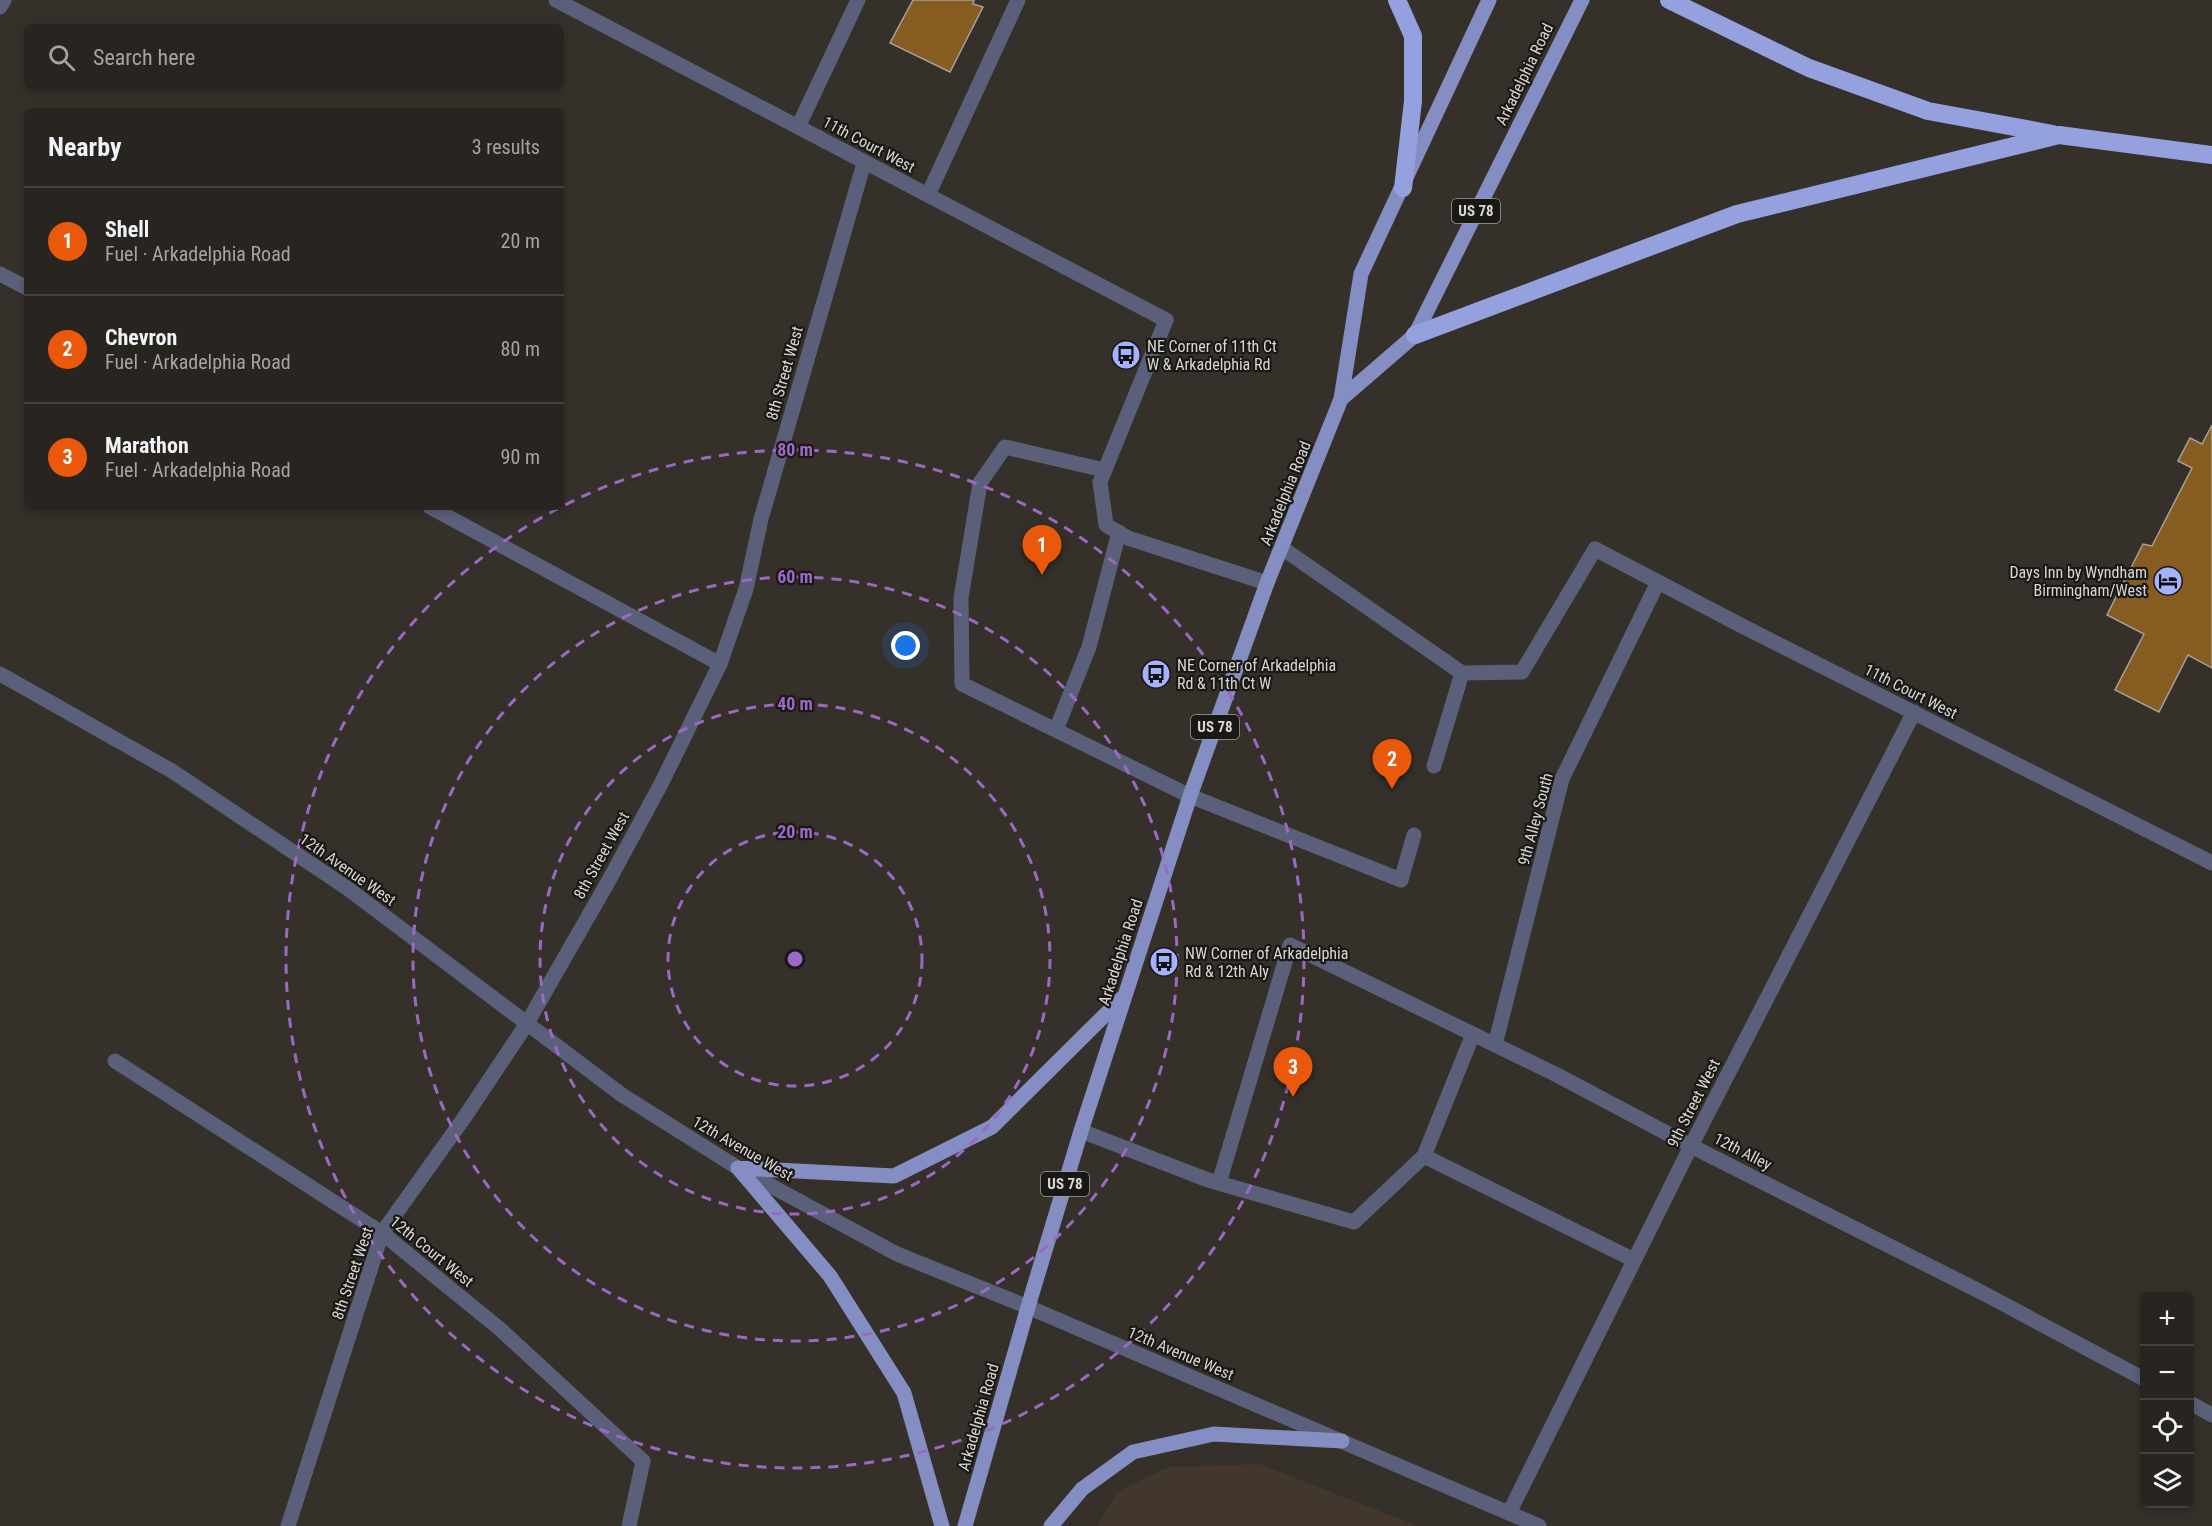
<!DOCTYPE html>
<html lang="en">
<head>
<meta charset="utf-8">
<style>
	body { margin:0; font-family:"Roboto Condensed",sans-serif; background:#34302d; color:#f1f3f6 }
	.controls { position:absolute; right:18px; bottom:18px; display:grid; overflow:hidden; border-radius:9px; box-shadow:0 3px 9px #0003 }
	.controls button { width:54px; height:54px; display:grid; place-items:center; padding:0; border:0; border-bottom:2px solid #44413e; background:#282420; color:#f1f3f6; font:30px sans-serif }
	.you { position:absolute; left:906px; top:646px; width:21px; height:21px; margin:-15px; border:4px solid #fff; border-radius:50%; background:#1a73e8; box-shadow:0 0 0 9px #1a73e833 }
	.badge { display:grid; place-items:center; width:39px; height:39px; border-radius:50%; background:#ea580c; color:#fff; font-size:20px; font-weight:700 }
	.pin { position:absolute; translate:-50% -50px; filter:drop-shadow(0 2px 3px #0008) }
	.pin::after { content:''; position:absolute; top:32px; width:21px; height:18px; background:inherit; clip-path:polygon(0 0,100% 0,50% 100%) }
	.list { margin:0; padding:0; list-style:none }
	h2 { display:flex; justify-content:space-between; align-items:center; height:78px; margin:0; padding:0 24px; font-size:26px }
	h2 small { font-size:20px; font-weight:400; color:#a5a4a5 }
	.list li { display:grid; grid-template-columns:39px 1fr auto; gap:18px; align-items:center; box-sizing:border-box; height:108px; padding:0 24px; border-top:2px solid #44413e }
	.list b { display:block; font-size:22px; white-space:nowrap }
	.list p { margin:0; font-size:20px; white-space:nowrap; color:#a5a4a5 }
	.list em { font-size:20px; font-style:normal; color:#a5a4a5 }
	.icon { flex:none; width:33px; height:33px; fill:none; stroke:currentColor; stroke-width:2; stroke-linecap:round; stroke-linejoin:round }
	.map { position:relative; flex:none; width:2212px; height:1526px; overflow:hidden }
	.search { position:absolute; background:#282420; box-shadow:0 3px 9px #0003; left:24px; top:24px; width:540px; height:66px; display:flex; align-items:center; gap:15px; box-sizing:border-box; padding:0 21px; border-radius:9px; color:#a5a4a5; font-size:22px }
	.panel { position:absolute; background:#282420; box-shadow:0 3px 9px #0003; left:24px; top:108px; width:540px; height:402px; border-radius:9px }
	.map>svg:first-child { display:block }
</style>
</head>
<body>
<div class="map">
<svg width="2212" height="1526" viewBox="0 0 2212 1526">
	<rect width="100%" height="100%" fill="#35302a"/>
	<path fill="#41372c" d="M1259,1464L1418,1526H1097L1117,1492L1169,1467Z"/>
	<path fill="#865c20" stroke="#a7a199" stroke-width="1.5" d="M913,0H974L973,4L983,7L950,72L890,43Z
		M2212,425V668L2188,655L2159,712L2115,690L2144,634L2107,615L2143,544L2152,546L2192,468L2178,461L2190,438L2202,444Z"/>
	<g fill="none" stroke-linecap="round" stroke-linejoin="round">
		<path stroke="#5b607a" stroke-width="15" d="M798,127L858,0
			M928,195L1018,0
			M0,274L27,288
			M1166,320L1100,482L1106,525L1128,538L1267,583
			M1104,470L1005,447L980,483L961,598L962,684L1190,796L1401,880L1414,835
			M430,507L720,664
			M1282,548L1462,673L1434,766
			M1462,673L1522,672L1595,549
			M1056,730L1089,647L1119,532
			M1473,1034L1424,1156L1634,1260
			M1495,1045L1562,779L1658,582
			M1081,1131L1208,1180L1354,1222L1424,1156
			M1219,1183L1290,945L1557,1075L1691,1146L1983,1293L2144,1379
			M2190,1403L2212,1415
			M629,1526L643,1461"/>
		<path stroke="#5b607a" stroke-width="15" d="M556,0L1166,320
			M0,7L4,0
			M1595,549L1748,629L2212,863
			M0,674L172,771L347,888L622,1095L738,1168L897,1254L1028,1307L1539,1526
			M115,1061L382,1233L500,1329L643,1461
			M1509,1513L1691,1146L1914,712
			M288,1526L382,1233L464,1118L526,1025L608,882L661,784L720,664L746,589L761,519L864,163"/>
		<path stroke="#858ec2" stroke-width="15" d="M1341,399L1415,335L1582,0
			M738,1168L894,1176L992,1127L1121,999
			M738,1168L830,1276L904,1393L942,1526
			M965,1526L1028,1307L1081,1131L1190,796L1267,583L1341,399L1361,274L1489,0
			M1051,1526L1082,1489L1133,1452L1214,1434L1342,1441"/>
		<path stroke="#95a0df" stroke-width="18" d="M1397,0L1413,36V101L1403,188
			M1669,0L1809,68L1928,111L2053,134
			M1415,335L1737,214L2059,135L2212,155"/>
	</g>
	<g fill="none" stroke="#9c68c6" stroke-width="3" stroke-dasharray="10 8">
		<circle cx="795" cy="959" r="127"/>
		<circle cx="795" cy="959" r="255"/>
		<circle cx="795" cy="959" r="382"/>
		<circle cx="795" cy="959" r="509"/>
	</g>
	<defs>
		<g id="bus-disc" transform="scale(1.5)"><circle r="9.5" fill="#a5b1fc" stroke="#1a1815"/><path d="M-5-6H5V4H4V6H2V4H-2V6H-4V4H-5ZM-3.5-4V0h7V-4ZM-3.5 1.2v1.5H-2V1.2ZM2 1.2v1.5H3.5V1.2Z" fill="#111"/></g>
		<g id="hotel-disc" transform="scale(1.5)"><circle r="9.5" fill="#a5b1fc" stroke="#1a1815"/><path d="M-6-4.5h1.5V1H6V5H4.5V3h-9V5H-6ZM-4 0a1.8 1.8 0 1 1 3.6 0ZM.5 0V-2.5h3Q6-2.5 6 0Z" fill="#111"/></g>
	</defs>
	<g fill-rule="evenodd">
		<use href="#bus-disc" x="1126" y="355"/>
		<use href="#hotel-disc" x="2168" y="581"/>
		<use href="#bus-disc" x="1156" y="674"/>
		<use href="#bus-disc" x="1164" y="962"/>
	</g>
	<g text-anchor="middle" stroke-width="4.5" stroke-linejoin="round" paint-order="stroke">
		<g fill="#1a1815" stroke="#a09e9a" stroke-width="1.5">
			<rect x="1452" y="199" width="48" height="24" rx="4.5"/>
			<rect x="1191" y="715" width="48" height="24" rx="4.5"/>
			<rect x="1041" y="1172" width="48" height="24" rx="4.5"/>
		</g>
		<g font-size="15" font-weight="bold" fill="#dad7d3">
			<text x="1476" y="216">US 78</text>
			<text x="1215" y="732">US 78</text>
			<text x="1065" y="1189">US 78</text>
		</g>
		<g font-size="16" fill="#dad7d3" stroke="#1a1815">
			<text transform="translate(1524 74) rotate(-64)" y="6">Arkadelphia Road</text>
			<text transform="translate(869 144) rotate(28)" y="6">11th Court West</text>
			<text transform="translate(784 373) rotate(-74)" y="6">8th Street West</text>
			<text transform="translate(1285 493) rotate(-68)" y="6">Arkadelphia Road</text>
			<text transform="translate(1911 691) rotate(27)" y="6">11th Court West</text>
			<text transform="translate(1535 819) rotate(-75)" y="6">9th Alley South</text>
			<text transform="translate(601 855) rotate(-61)" y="6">8th Street West</text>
			<text transform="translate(348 869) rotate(35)" y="6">12th Avenue West</text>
			<text transform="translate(1120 952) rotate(-72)" y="6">Arkadelphia Road</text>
			<text transform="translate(1693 1103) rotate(-63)" y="6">9th Street West</text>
			<text transform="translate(743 1148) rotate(30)" y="6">12th Avenue West</text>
			<text transform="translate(1743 1151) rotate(27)" y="6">12th Alley</text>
			<text transform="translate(432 1251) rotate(39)" y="6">12th Court West</text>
			<text transform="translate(352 1273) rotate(-71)" y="6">8th Street West</text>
			<text transform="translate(1181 1353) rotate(23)" y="6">12th Avenue West</text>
			<text transform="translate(978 1417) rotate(-74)" y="6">Arkadelphia Road</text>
		</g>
		<g font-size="16" fill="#dad7d3" stroke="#1a1815" text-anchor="start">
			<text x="1147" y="352">NE Corner of 11th Ct<tspan x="1147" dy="18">W &amp; Arkadelphia Rd</tspan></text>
			<text x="2147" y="578" text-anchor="end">Days Inn by Wyndham<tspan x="2147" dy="18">Birmingham/West</tspan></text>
			<text x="1177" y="671">NE Corner of Arkadelphia<tspan x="1177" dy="18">Rd &amp; 11th Ct W</tspan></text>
			<text x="1185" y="959">NW Corner of Arkadelphia<tspan x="1185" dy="18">Rd &amp; 12th Aly</tspan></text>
		</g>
	</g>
	<circle cx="795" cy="959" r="9" fill="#9c68c6" stroke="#1a1815" stroke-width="3"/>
	<g font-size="18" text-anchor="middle" font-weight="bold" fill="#9c68c6" stroke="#1a1815" stroke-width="4.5" stroke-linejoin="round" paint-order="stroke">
		<text x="795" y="456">80 m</text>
		<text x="795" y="583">60 m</text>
		<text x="795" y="710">40 m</text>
		<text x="795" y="838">20 m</text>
	</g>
</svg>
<div class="controls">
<button>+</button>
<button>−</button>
<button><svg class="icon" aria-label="locate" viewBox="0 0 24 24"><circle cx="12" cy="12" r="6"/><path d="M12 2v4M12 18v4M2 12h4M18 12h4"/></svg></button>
<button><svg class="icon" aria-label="layers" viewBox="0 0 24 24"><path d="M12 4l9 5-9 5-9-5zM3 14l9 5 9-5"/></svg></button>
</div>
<div class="you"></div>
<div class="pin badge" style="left:1042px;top:575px">1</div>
<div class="pin badge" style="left:1392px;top:789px">2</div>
<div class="pin badge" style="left:1293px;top:1097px">3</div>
<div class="search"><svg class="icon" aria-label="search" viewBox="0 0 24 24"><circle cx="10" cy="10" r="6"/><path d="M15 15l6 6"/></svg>Search here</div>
<section class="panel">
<h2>Nearby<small>3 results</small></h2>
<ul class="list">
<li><span class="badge">1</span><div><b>Shell</b><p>Fuel · Arkadelphia Road</p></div><em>20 m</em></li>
<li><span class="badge">2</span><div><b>Chevron</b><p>Fuel · Arkadelphia Road</p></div><em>80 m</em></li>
<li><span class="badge">3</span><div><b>Marathon</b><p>Fuel · Arkadelphia Road</p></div><em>90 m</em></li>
</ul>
</section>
</div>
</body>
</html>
